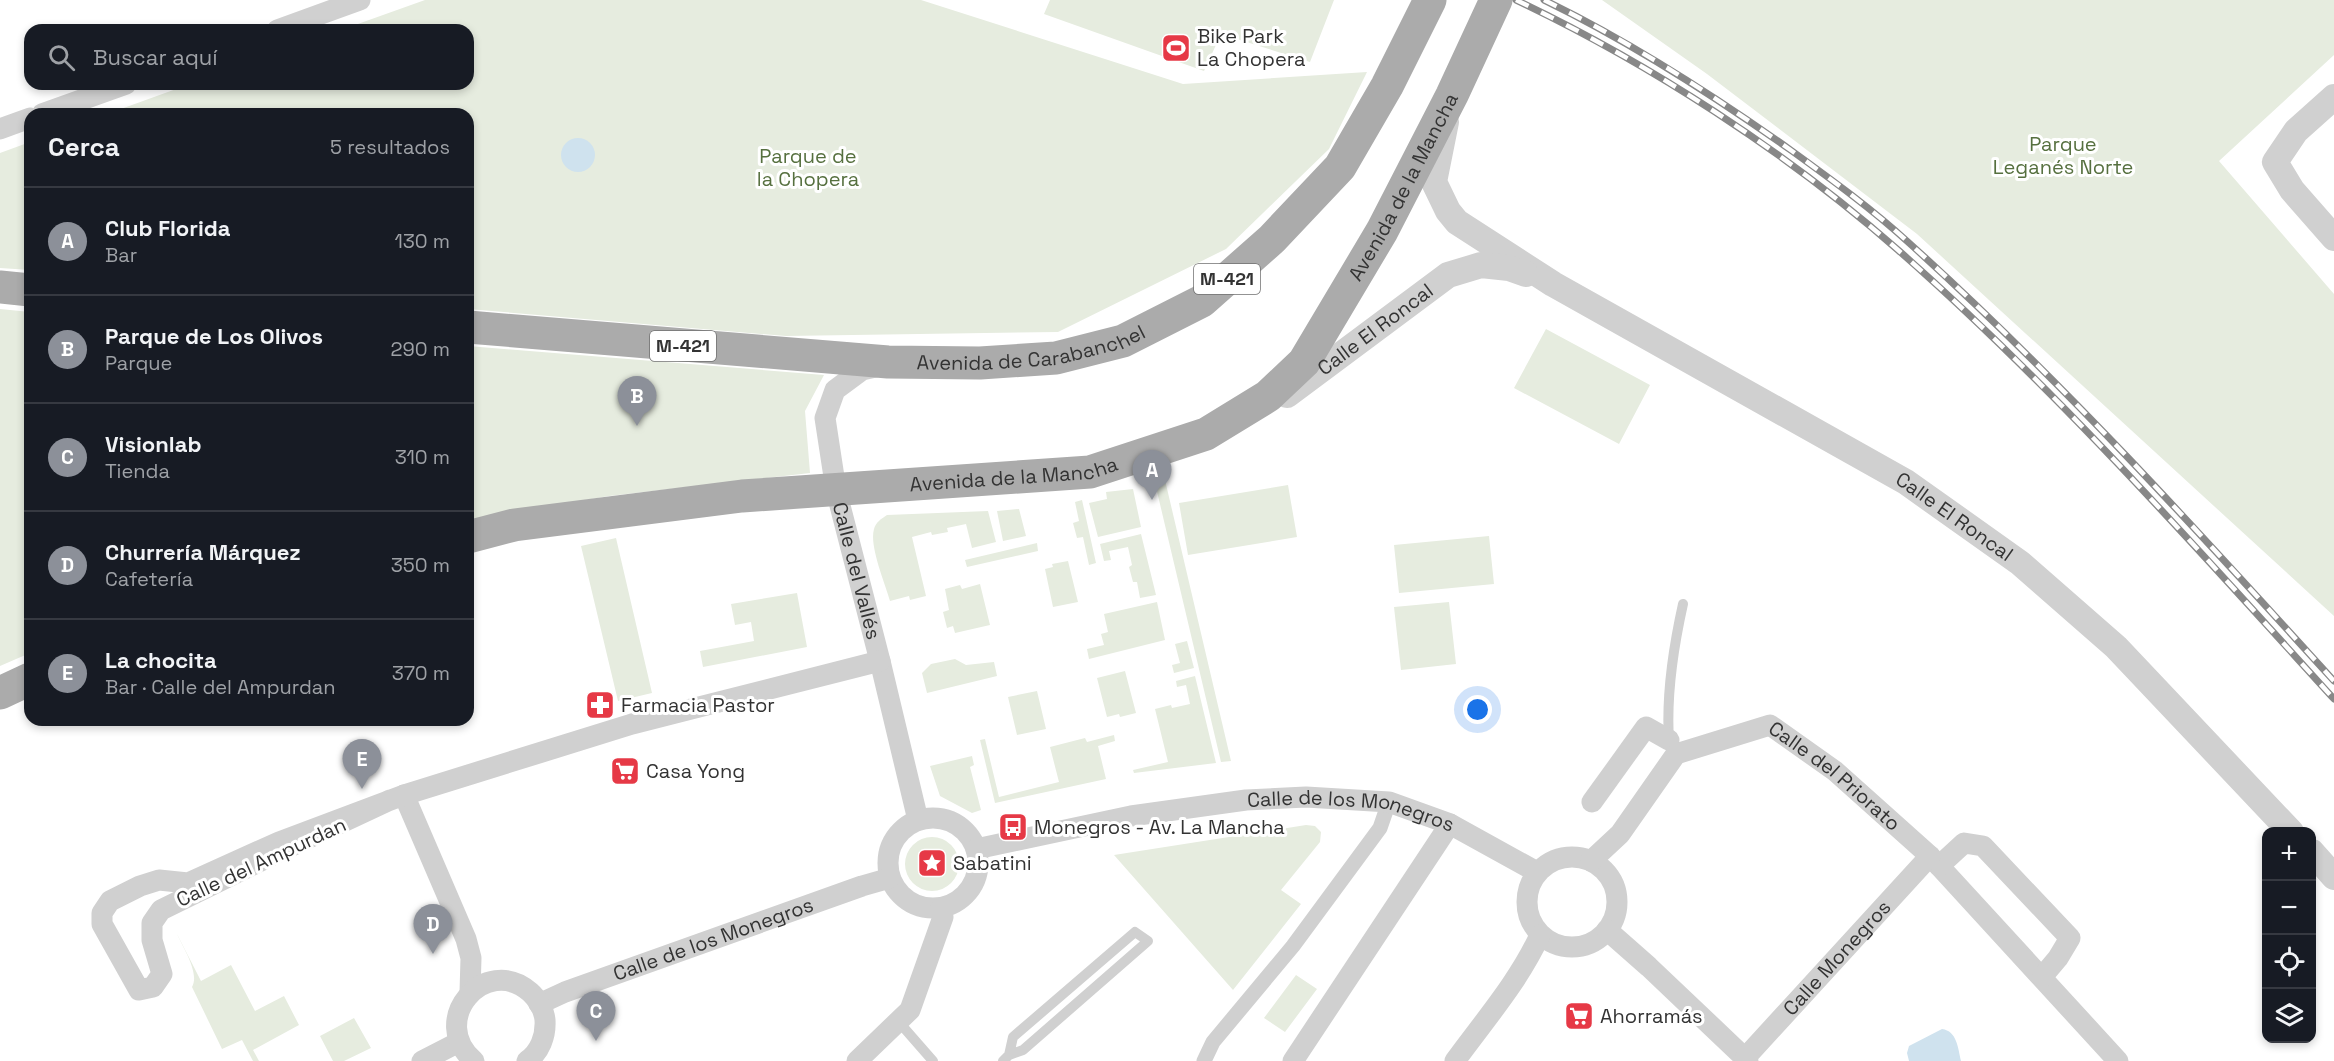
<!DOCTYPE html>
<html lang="es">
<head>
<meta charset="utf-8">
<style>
	body { margin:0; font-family:"Space Grotesk",sans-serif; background:#242831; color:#f1f3f6 }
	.controls { position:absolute; right:18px; bottom:18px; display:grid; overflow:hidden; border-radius:12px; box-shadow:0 3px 9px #0003 }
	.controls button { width:54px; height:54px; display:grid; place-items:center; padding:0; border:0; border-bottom:2px solid #363941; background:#171b24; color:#f1f3f6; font:30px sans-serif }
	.you { position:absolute; left:1478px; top:710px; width:21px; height:21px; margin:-15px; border:4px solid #fff; border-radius:50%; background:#1a73e8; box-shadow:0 0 0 9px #1a73e833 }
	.badge { display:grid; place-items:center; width:39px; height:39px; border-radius:50%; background:#8c9099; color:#fff; font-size:20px; font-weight:700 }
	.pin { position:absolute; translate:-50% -50px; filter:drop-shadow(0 2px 3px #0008) }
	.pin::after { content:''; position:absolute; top:32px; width:21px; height:18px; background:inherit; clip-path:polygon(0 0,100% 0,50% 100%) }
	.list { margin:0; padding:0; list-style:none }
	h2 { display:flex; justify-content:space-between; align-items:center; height:78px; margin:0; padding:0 24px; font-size:26px }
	h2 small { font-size:20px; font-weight:400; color:#9ea1a6 }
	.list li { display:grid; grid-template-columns:39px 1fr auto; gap:18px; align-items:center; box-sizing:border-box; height:108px; padding:0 24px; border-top:2px solid #363941 }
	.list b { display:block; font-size:22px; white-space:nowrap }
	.list p { margin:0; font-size:20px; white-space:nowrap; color:#9ea1a6 }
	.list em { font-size:20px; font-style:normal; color:#9ea1a6 }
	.icon { flex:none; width:33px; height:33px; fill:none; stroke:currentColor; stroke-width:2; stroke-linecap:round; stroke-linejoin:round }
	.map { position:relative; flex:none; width:2334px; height:1061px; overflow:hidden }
	.search { position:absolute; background:#171b24; box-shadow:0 3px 9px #0003; left:24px; top:24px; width:450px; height:66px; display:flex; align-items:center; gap:15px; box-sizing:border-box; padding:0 21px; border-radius:18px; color:#9ea1a6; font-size:22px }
	.panel { position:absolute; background:#171b24; box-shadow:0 3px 9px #0003; left:24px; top:108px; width:450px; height:618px; border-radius:18px }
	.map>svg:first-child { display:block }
</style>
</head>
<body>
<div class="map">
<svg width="2334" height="1061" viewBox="0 0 2334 1061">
	<rect width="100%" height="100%" fill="#fff"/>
	<path fill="#e6ecdf" d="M425,0H921L1183,84L1367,72L1329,149L1226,249L1058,332L786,336L468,309V114H107L190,84H468V30H341Z
		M1050,0H1334L1310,62L1221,34L1204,71L1044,14Z
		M1602,0H2334V55L2219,161L2334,294V616L1917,234L1707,74Z
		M30,142V270L0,268V153Z
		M0,309L30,312V653L0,666Z
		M1546,329L1650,385L1619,444L1514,388Z
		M468,346L824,375L805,411L810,473L609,496L468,520Z
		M1165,480L1231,761L1221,762L1155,483Z
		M1288,485L1297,537L1188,555L1179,503Z
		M1133,489L1141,527L1098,537L1089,503L1107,499L1106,492Z
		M1082,500L1096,563L1089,565L1083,537L1077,538L1073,523L1079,521L1075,502Z
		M1019,509L1026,536L1003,541L997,511Z
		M988,511L996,542L972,548L966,524L947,528L948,532L932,535L931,532L912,537L926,596L910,600L909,596L890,601C885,583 869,546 874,529C876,522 881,519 887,515Z
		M1141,534L1156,595L1140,598L1137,582H1133L1129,567L1132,565L1128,547L1109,551L1111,560L1104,561L1100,544Z
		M1489,536L1494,584L1399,593L1394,545Z
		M616,538L652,693L618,701L581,546Z
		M1037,543L1038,551L967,567L965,560Z
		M1068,561L1078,602L1053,607L1045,569L1053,567L1052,564Z
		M980,584L990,625L955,633L953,626L947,628L943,612L949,610L945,589L960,585L962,589Z
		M797,593L807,647L703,667L700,651L754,641L751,622L735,625L731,604Z
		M1157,602L1165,640L1089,659L1087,649L1104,645L1101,634L1108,632L1104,614Z
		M1449,602L1456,664L1401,670L1394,607Z
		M1187,641L1194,668L1174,673L1172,665L1180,663L1175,644Z
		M955,659L966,665L994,662L997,676L927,693L922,673L931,664Z
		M1125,671L1136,713L1120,717L1119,714L1107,717L1097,678Z
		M1195,676L1216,763L1134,773L1133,770L1168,762L1155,709L1171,705L1172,708L1190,704L1186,685L1177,687L1176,681Z
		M1037,691L1046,729L1017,735L1008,697Z
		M1114,735L1115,741L1098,746L1106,779L995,803L980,740L985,739L999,797L1059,782L1050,747L1085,738L1087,742Z
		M972,756L974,765L970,767L981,810L972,813L940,796L930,766Z
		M1306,825L1315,826L1321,832L1320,842L1281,890L1301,904L1233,990L1114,855Z
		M905 864a27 27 0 1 1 54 0a27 27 0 1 1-54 0Z
		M177,934L201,981L231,965L255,1011L284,996L299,1025L253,1050L259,1061H253L242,1040L222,1049L192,987C200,973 183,948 177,934Z
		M1296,975L1317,989L1285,1032L1264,1018Z
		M354,1018L371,1048L344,1061H333L320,1036Z"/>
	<path fill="#cfe2ee" d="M561 155a17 17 0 1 1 34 0a17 17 0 1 1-34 0Z
		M1942,1029C1957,1031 1958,1048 1961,1061H1909L1907,1053L1909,1046Z"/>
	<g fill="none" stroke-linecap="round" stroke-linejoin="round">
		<path stroke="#d0d0d0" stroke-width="10" d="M1669,740C1666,695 1673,649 1683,604
			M898,1021L933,1061
			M1003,1061L1009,1055L1023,1050L1148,941L1135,932L1013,1037L1009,1055"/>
		<path stroke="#d0d0d0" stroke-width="15" d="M1204,1061L1213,1042L1293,946L1380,828L1389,802"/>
		<g stroke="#d0d0d0" stroke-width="21">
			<path d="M277,30L360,0"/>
			<path d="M42,114L126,84"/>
			<path d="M0,129L30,118"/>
			<path id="s1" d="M880,366L862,370L835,390L825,418L836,490L880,661L918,820"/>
			<path d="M404,795L466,939L471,958L470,992"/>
			<path d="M390,800L281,851L161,910L152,923V940L162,974L153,987L139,990L102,924V913L110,901L140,886L159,880L188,883L279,842L404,795L632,724L880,661"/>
			<path d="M1592,802L1646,727L1669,740"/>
			<circle cx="933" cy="863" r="45"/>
			<path id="s2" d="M976,849L1131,816L1246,800L1306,797L1389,802L1450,824L1537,872"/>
			<circle cx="1572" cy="902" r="45"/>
			<path id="s3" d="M1591,861L1620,834L1676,754L1770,725L1835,771L1930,856L2118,1061"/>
			<path d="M1939,866L1964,843L1983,846L2070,938L2058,958L2042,977"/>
			<path d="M1607,930L1649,967L1748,1061"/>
			<path id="s4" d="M539,1004L565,992L862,886L890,878"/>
			<path id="s5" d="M1745,1058L1930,856"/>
			<path d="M422,1061L459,1042"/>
			<path d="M474,1061C427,1021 485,953 530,992C538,999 544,1010 545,1020C546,1036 540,1052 527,1061"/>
			<path d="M857,1061L910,1010L943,917L941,908"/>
			<path d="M1293,1061L1450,824"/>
			<path d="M1455,1061C1484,1021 1519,981 1540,935"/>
		</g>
		<g stroke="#d0d0d0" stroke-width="26">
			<path d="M2334,97L2296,131L2275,162L2292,190L2334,238"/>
			<path id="s6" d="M1446,122L1434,182L1448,211L1457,222L1553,284L1906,482L2020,563L2116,647L2291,832"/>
			<path id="s7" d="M1287,395L1448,275L1481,265L1509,268L1526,274"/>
			<path d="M2312,852L2334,877"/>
		</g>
		<g stroke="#ababab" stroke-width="33">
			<path d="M0,287L30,290"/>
			<path id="s8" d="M468,327L888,362L980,363L1056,358L1123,341L1202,301L1272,239L1340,167L1387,86L1430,0"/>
			<path id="s9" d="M468,537L514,525L742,496L1090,472L1206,434L1268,396L1304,362L1382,231L1452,95L1496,0"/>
			<path d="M0,693L30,679"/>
		</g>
		<g stroke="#888" stroke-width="7">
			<path id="rail" d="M1516,0C1649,63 1788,153 1898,250C2055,388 2194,545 2334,699
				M1544,0C1631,42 1713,95 1792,151C1832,180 1872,209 1908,242C2060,379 2197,530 2334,681"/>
		</g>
		<use href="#rail" stroke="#fff" stroke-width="4.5" stroke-dasharray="14" stroke-linecap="butt"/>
	</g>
	<defs>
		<g id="stadium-square" transform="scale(1.5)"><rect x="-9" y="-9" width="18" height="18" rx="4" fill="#e63946" stroke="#fff"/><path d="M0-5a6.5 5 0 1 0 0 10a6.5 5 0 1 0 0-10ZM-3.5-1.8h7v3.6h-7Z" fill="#fff"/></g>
		<g id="pharmacy-square" transform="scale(1.5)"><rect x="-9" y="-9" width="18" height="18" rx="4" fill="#e63946" stroke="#fff"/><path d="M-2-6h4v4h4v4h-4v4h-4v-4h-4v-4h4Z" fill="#fff"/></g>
		<g id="supermarket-square" transform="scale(1.5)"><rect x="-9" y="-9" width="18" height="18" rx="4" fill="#e63946" stroke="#fff"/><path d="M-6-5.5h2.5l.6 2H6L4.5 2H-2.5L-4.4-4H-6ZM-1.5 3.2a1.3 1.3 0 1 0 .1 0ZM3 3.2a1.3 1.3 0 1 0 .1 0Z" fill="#fff"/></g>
		<g id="bus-square" transform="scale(1.5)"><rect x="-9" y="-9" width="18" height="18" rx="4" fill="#e63946" stroke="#fff"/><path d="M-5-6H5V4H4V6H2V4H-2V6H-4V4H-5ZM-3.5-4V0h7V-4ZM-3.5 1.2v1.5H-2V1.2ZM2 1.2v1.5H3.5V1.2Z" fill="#fff"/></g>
		<g id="sight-square" transform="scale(1.5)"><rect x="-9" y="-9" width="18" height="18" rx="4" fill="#e63946" stroke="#fff"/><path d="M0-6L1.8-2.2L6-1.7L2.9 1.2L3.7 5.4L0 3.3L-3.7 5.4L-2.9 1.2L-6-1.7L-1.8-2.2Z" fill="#fff"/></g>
	</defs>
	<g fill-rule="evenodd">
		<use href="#stadium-square" x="1176" y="48"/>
		<use href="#pharmacy-square" x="600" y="705"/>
		<use href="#supermarket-square" x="625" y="771"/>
		<use href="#bus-square" x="1013" y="827"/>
		<use href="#sight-square" x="932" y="863"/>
		<use href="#supermarket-square" x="1579" y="1016"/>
	</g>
	<g text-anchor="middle" stroke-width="6" stroke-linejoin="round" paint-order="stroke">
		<g fill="#fff" stroke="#707070" stroke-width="1.5">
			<rect x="1194" y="264" width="66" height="30" rx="4.5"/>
			<rect x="650" y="331" width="66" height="30" rx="4.5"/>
		</g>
		<g font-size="18" font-weight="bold" fill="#333">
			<text x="1227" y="285">M-421</text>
			<text x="683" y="352">M-421</text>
		</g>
		<g font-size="20" fill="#333" stroke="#fff" text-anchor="start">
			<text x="1197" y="43">Bike Park<tspan x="1197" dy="23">La Chopera</tspan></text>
			<text x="621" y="712">Farmacia Pastor</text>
			<text x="646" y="778">Casa Yong</text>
			<text x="1034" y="834">Monegros - Av. La Mancha</text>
			<text x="953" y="870">Sabatini</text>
			<text x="1600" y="1023">Ahorramás</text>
		</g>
		<g font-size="20" fill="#56703f" stroke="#fff">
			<text x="2063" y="151">Parque<tspan x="2063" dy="23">Leganés Norte</tspan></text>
			<text x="808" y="163">Parque de<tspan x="808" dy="23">la Chopera</tspan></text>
		</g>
		<g font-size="20" fill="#333" stroke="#fff">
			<text dy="7" stroke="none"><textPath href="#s9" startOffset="1072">Avenida de la Mancha</textPath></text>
			<text dy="7" stroke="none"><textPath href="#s7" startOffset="110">Calle El Roncal</textPath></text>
			<text dy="7" stroke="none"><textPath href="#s8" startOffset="566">Avenida de Carabanchel</textPath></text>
			<text dy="7" stroke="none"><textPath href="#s9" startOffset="550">Avenida de la Mancha</textPath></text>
			<text dy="7" stroke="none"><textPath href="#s6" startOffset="686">Calle El Roncal</textPath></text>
			<text dy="7" stroke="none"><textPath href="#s1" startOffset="238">Calle del Vallés</textPath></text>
			<text dy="7" stroke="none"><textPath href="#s3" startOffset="318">Calle del Priorato</textPath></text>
			<text dy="7" stroke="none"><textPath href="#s2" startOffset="381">Calle de los Monegros</textPath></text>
			<text transform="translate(261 862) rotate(-25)" y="7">Calle del Ampurdan</text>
			<text dy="7" stroke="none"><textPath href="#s4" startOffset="186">Calle de los Monegros</textPath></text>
			<text dy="7" stroke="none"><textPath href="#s5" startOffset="136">Calle Monegros</textPath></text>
		</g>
	</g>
</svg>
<div class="controls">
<button>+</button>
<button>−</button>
<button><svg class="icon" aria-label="locate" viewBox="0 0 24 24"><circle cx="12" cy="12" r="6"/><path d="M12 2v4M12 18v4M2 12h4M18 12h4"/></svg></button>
<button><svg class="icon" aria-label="layers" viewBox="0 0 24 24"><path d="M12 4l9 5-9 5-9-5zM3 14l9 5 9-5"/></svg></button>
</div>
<div class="you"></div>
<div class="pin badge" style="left:1152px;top:500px">A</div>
<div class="pin badge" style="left:637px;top:426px">B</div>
<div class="pin badge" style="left:596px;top:1041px">C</div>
<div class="pin badge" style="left:433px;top:954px">D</div>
<div class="pin badge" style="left:362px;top:789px">E</div>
<div class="search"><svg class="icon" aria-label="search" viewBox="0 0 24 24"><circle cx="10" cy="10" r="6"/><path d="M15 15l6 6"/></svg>Buscar aquí</div>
<section class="panel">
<h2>Cerca<small>5 resultados</small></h2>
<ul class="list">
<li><span class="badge">A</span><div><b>Club Florida</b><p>Bar</p></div><em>130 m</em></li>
<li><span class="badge">B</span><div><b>Parque de Los Olivos</b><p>Parque</p></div><em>290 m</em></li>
<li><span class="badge">C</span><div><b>Visionlab</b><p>Tienda</p></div><em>310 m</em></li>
<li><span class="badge">D</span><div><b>Churrería Márquez</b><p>Cafetería</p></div><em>350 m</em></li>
<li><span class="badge">E</span><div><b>La chocita</b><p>Bar · Calle del Ampurdan</p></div><em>370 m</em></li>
</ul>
</section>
</div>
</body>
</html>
